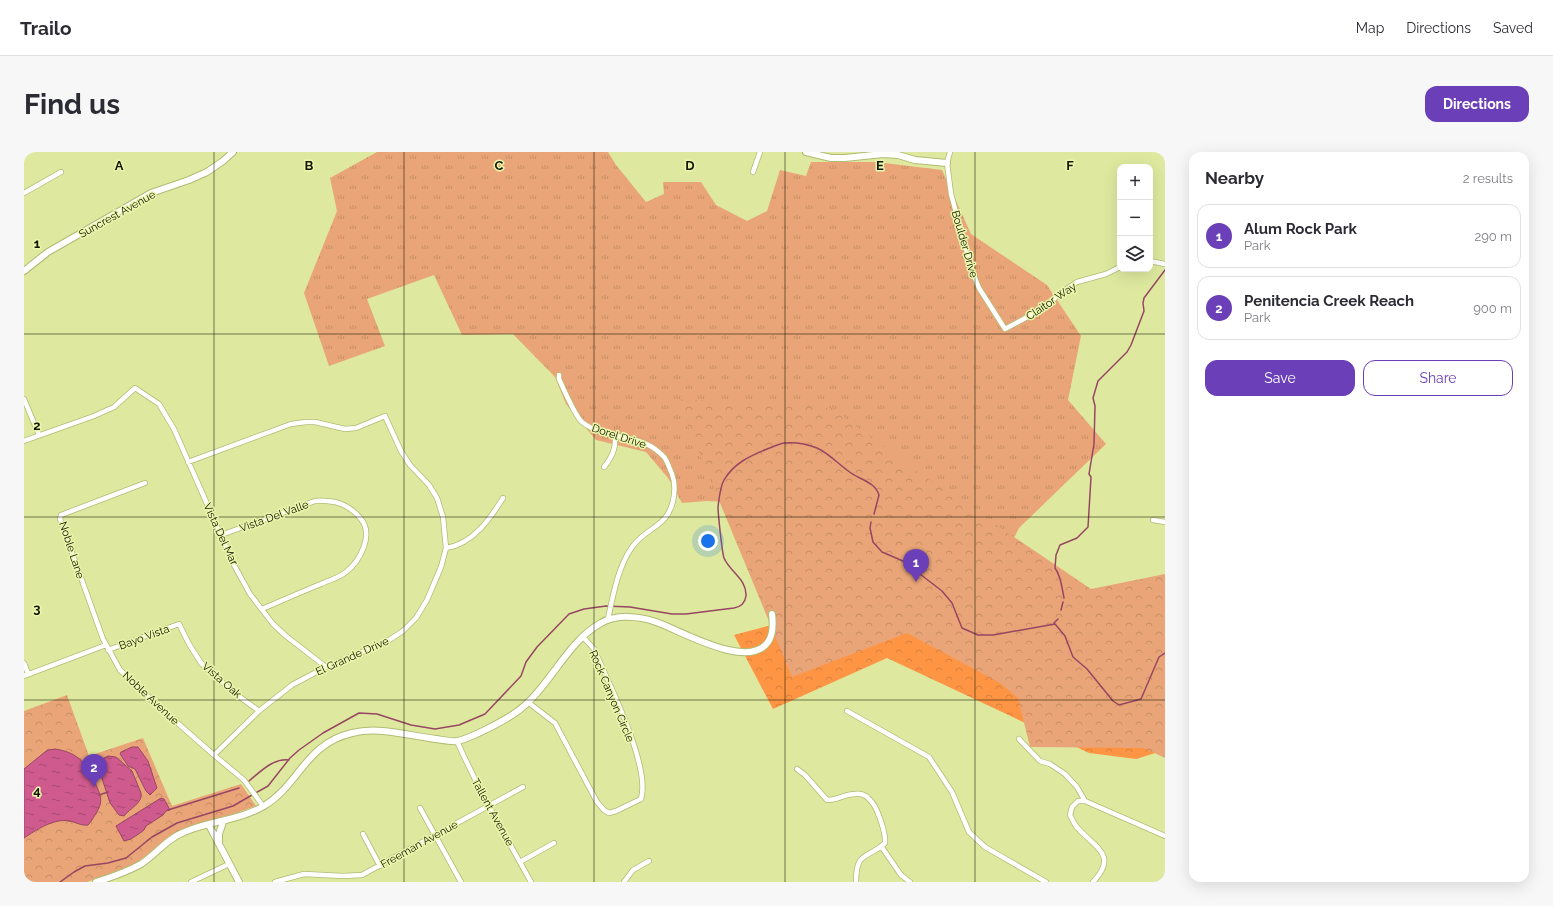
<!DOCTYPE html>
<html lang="en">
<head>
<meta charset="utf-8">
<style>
	body { margin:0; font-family:Raleway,sans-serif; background:#f7f7f7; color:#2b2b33 }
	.controls { position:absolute; right:12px; top:12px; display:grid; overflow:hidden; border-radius:8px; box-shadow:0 4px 16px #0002 }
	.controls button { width:36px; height:36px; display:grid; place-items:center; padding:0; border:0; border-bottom:1px solid #e1e1e2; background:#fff; color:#2b2b33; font:20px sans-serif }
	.you { position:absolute; left:684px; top:389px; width:14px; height:14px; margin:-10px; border:3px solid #fff; border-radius:50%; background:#1a73e8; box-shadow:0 0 0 6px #1a73e833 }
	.badge { display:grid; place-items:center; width:26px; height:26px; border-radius:50%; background:#6a3fb7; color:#fff; font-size:13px; font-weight:700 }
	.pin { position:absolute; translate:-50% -33px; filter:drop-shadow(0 1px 2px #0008) }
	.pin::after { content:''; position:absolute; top:21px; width:14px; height:12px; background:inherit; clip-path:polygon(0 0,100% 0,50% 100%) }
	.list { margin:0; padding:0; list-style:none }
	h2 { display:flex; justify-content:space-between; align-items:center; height:52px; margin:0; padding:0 16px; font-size:17px }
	h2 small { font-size:13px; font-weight:400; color:#7c7c81 }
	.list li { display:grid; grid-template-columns:26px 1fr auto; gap:12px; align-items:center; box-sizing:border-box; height:64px; margin:0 8px 8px; padding:0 8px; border:1px solid #e1e1e2; border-radius:12px }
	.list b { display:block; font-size:15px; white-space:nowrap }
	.list p { margin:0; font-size:13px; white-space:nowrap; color:#7c7c81 }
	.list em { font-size:13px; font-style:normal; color:#7c7c81 }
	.actions { display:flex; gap:8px; padding:12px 16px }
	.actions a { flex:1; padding:9px 0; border:1px solid #6a3fb7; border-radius:12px; text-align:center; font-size:14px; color:#6a3fb7 }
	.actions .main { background:#6a3fb7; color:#fff }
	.icon { flex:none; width:22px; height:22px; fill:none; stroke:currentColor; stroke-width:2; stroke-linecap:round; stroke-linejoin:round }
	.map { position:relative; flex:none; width:1141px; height:730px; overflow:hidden; border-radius:12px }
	header { display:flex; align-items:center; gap:24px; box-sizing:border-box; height:56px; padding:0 20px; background:#fff; border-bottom:1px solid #e1e1e2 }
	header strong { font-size:19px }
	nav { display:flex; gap:22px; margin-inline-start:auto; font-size:14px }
	.intro { display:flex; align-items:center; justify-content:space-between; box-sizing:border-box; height:96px; padding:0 24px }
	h1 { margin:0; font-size:28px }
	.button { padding:10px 18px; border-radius:12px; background:#6a3fb7; color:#fff; font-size:14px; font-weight:700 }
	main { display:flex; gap:24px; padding:0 24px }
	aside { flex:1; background:#fff; border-radius:12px; box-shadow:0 4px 16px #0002 }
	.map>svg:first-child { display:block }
</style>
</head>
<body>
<header>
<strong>Trailo</strong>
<nav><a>Map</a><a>Directions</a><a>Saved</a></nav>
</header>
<div class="intro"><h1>Find us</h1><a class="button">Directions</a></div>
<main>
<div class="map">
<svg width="1141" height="730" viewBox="0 0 1141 730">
	<defs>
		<pattern id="grass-tufts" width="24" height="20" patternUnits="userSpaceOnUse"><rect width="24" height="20" fill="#e9a577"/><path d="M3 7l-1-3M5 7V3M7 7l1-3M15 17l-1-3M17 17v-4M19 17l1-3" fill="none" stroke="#c78d65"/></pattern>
		<pattern id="forest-crowns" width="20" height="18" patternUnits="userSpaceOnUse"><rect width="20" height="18" fill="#fe9544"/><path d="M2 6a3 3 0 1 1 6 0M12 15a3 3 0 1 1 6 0" fill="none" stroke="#d9803a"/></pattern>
		<pattern id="park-crowns" width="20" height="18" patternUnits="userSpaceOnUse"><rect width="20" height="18" fill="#e9a577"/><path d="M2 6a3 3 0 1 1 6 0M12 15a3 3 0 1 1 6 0" fill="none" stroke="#c78d65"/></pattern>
		<pattern id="water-ripples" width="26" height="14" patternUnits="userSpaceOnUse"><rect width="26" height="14" fill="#cf5a8e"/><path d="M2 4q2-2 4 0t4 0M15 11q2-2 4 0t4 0" fill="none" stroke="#a74972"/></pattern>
	</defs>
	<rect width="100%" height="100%" fill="#dee99f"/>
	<path fill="url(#grass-tufts)" d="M353,0H584L592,13L622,50L640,42L639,30H677L692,53L723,69L743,59L756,18L782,24L787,10H852L918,18L947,82L1023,133L1057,184L1044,248L1082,292L995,376L991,384L938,444L703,350L682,349L658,351L644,326L622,300L572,288L542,252L531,225L489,182L438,183L410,123L343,147L361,194L305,214L280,141L313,59L306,26Z"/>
	<path fill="url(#forest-crowns)" d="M856,444L1141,598L1112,607L1065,601L863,506L749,557L710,483Z"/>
	<path fill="url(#park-crowns)" d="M653,247L808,256L885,314L1067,437L1141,422V606L1120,596L1006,595L994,546L976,531L883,481L768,525Z
		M43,543L65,604L119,586L148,654L217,632L232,654L183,671L141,688L114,710L102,716L63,730H0V559Z"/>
	<path fill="url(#water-ripples)" stroke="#974663" d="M108,595H114L124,609L133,636L126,643L122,639L111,617L104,614L96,602L97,600Z
		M31,597C52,600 62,610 70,628C76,643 81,648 71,663C69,666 67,670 64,673C57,674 52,670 45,669C30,666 12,678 0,686V617L21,600L24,598Z
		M84,604L92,605L108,619L117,641C119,651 106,656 100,664L95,663L86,651L74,614V609Z
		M137,646L140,647L146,658L142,659L139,663L122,674L120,678L116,681L107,687L100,689L92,674Z"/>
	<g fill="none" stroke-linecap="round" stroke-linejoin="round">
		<path stroke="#974663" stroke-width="1.5" d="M847,370L846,376L849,390L858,400L879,409L918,439L928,451L938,476L954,483H969L1031,472L1041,484L1049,505L1063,517L1089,549L1095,553L1117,547L1135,505L1141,501
			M1040,446C1038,436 1037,424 1031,416L1032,403L1036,393L1053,386L1064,375L1067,325L1065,322L1070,292L1071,254L1069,246L1074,229L1103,200L1107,193L1120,159L1119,151L1120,146L1141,118
			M1037,458L1039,450
			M1030,471L1034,467
			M225,629C236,620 249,606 265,608
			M75,643L84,640
			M144,658L215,636
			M36,730L50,720L61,714L84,711L102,706L128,685L153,671L209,654L228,643L244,634L266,606L275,598L299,581L335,561L353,562L387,573L411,577L435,573L461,562L497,524L502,510L513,495L545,462L560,457L582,454L606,455L648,462H662L710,456C716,455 721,451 722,444C723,427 706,420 700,406C698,400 694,361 694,355C695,347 696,335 700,328C710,311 726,304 743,297C749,295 754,292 760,291C770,290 783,292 793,296C806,302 815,313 827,321C837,328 851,330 855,343L850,362"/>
		<g stroke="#b1bb73" stroke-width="6">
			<path id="street" d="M926,0L923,11L927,42L948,119L955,136L981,177L1020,156L1035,142L1053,130L1082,122L1096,115
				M729,20L736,0
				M0,41L37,20
				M1126,109L1141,112
				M535,223V227C539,236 552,265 558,270C582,289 612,280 636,301C638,303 641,305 642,308C644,312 646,317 648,322C651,330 651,340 649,349C643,376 622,375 608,395C594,415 589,443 584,467
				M0,247L15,283
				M0,289L70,264L90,255L111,236L135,252L150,277L210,413L226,442L249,472L262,484L302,515
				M164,310L267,272L282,270H291L321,277L332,276L361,264L377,299L386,313L405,333L413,346L419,365L422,396L417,415L403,448L392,466L379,479L362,490L302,515L268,533L235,559L190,603
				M580,315C588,305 592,297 591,284
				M121,331L37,363L36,367L79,487L96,518L133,553L190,603L220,628L239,654
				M1129,368L1141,370
				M197,383L291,349C310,348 324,351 337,367C350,383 336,409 322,420C315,426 305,428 297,432C277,440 257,449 238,457
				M422,396C449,392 466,367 479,346
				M84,498L155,472L165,492L177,511L209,540L235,559
				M0,511L4,522
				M0,524L82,493
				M505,551L531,571L573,650L580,658L585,661L592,659L617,647C627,614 584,530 570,497L559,485
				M823,559L905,605L928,640L945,680L961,695L1022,730
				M995,587L1016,609L1026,612L1041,622L1053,635L1061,649L1141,684
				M433,589C454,637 481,683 507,730
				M773,617L781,623L803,648C815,648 820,642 831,642C836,641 842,643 845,647C853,653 862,681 861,691C844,707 832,698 832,730
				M1061,649H1054L1048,655L1046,663C1048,667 1050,671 1052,674C1068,694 1096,702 1069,730
				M396,656L437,730
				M339,682L356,714
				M857,694L877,723L886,730
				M496,710L530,691
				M167,730L205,712
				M251,730L280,722L319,724L338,723L499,635
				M600,730L609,718L625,709"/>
		</g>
		<g stroke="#b1bb73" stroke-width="8">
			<path id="secondary" d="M782,0L807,6H821L859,2L874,3L891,8L923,11
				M0,119L24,100L127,41L165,28L183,20L199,9L209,0
				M185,673L215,730
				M195,692V682L199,670
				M72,730C88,725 103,720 117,712C131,703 141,689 156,682C182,669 214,669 240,654C276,632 281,592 328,581C356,574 385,584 412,587C419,588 427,590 433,589C445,587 480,569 491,561C524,539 542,490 577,471C592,462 615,464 632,470C656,478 724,519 744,490C749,483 749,470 748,462"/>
		</g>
		<use href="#street" stroke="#fff" stroke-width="4.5"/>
		<use href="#secondary" stroke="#fff" stroke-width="6"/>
	</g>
	<path fill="none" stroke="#141700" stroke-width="1" stroke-opacity="0.55" d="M190,0V730M380,0V730M570,0V730M761,0V730M951,0V730M0,182H1141M0,365H1141M0,548H1141"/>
	<g text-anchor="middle" stroke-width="3" stroke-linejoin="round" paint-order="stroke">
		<g font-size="11" fill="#141700" stroke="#ebf6ac">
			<text transform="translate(93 62) rotate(-29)" y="4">Suncrest Avenue</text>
			<text transform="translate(941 92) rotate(74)" y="4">Boulder Drive</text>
			<text transform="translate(1027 149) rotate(-34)" y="4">Claitor Way</text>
			<text transform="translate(595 284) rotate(18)" y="4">Dorel Drive</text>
			<text transform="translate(250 364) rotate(-20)" y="4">Vista Del Valle</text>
			<text transform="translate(197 382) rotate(65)" y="4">Vista Del Mar</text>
			<text transform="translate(48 398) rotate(72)" y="4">Noble Lane</text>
			<text transform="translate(120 485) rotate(-20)" y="4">Bayo Vista</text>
			<text transform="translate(328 504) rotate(-24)" y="4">El Grande Drive</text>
			<text transform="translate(198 528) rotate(41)" y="4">Vista Oak</text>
			<text transform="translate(588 544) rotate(67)" y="4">Rock Canyon Circle</text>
			<text transform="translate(127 546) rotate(43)" y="4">Noble Avenue</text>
			<text transform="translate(469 660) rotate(61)" y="4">Tallent Avenue</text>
			<text transform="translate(395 692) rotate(-29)" y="4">Freeman Avenue</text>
		</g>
	</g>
	<g font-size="13" text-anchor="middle" font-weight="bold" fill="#141700" stroke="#ebf6ac" stroke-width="3" stroke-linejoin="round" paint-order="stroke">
		<text x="95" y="18">A</text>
		<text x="285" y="18">B</text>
		<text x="475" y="18">C</text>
		<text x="666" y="18">D</text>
		<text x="856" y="18">E</text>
		<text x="1046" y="18">F</text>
		<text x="13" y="96">1</text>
		<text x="13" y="278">2</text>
		<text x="13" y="461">3</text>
		<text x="13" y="643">4</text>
	</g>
</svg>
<div class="controls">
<button>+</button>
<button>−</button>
<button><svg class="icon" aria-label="layers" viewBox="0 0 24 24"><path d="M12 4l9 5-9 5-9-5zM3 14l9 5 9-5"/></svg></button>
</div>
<div class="you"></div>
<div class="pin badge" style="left:892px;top:430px">1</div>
<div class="pin badge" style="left:70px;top:635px">2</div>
</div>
<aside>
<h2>Nearby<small>2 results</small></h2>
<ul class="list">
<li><span class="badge">1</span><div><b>Alum Rock Park</b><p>Park</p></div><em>290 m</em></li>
<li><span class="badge">2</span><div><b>Penitencia Creek Reach</b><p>Park</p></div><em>900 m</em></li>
</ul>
<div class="actions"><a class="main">Save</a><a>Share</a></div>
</aside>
</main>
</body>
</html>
